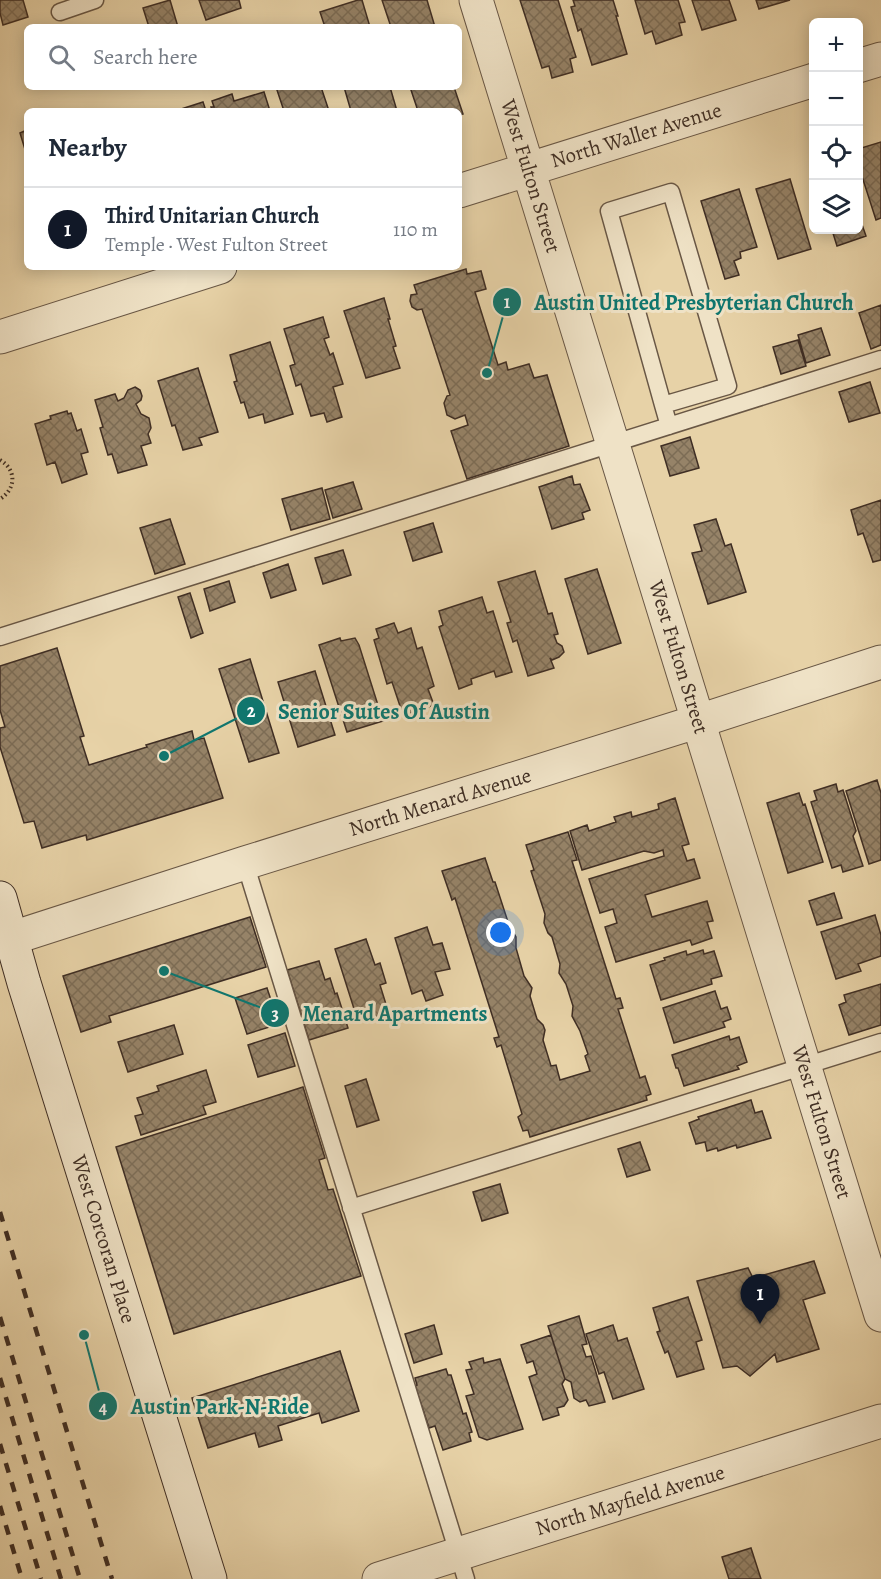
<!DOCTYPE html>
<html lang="en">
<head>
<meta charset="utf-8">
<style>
	body { margin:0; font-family:Alegreya,serif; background:#f6f6f7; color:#1f2937 }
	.controls { position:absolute; right:18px; top:18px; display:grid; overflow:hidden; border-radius:9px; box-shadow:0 3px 15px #0003 }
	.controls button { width:54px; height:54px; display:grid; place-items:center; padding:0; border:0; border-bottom:2px solid #e0e1e3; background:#fff; color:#1f2937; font:30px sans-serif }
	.you { position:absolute; left:501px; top:933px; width:21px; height:21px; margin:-15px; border:4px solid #fff; border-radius:50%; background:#1a73e8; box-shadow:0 0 0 9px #1a73e833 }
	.badge { display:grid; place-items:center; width:39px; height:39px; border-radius:50%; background:#111827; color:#fff; font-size:20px; font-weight:700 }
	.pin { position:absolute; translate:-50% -50px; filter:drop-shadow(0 2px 3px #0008) }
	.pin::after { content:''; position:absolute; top:32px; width:21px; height:18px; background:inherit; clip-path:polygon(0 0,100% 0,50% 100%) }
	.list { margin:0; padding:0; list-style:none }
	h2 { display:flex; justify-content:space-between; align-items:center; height:78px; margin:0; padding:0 24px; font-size:26px }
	h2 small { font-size:20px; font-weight:400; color:#747a83 }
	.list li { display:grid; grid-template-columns:39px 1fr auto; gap:18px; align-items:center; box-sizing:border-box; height:84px; padding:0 24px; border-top:2px solid #e0e1e3 }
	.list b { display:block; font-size:22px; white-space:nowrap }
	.list p { margin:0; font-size:20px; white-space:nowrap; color:#747a83 }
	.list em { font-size:20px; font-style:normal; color:#747a83 }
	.icon { flex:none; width:33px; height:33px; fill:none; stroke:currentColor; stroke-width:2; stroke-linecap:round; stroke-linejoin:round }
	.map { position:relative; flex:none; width:881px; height:1579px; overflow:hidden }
	.search { position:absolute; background:#fff; box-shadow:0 3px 15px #0003; left:24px; top:24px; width:438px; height:66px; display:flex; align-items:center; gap:15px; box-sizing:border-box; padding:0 21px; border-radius:9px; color:#747a83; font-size:22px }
	.panel { position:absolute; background:#fff; box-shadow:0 3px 15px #0003; left:24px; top:108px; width:438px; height:162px; border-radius:9px }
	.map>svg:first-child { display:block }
</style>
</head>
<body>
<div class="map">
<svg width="881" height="1579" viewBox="0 0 881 1579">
	<defs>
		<pattern id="building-cross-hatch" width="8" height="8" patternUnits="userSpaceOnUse" patternTransform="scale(1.5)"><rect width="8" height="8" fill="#968368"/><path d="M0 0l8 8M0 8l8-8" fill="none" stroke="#7c6c55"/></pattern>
	</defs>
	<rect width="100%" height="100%" fill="#e7d2a7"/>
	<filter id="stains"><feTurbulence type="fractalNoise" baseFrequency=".00333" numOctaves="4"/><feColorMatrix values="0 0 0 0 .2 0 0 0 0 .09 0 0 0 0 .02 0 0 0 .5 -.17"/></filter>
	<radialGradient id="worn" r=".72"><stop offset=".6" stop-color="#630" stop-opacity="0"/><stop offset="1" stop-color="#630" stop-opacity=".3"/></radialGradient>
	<path fill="url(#building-cross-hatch)" stroke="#3f2e24" stroke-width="1.5" d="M0,0H23L28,17L3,25L0,13Z
		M170,0L178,27H149L143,8Z
		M199,0H239L241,8L206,20Z
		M358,0H362L370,27H325L320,12Z
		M382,0H427L435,27H391Z
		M520,0H558L576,57L570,59L573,72L552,78L549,66L542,68Z
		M573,0H613L618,16H616L627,54L592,65L581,29L578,31L571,7L575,6Z
		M635,0H678L685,22L679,23L682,35L656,44L652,31L645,34Z
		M692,0H729L736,20L702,30Z
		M756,0H790L759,9Z
		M276,87H321L329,111H284Z
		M344,87H390L397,111H351Z
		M410,87H454L463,114L459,115V111H418Z
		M264,92L270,111H212L211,107H214L212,101L232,94L234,101Z
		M203,102L206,111H175Z
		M27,130V156L20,133Z
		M881,142V218L876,220L858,164V149Z
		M790,179L811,249L778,259L756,189Z
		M739,189L757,247L740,252L741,258L734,261L739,275L725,279L701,201Z
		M858,213L866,236L837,246L832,230H858Z
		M466,269L467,274L481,271L486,289L475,292L498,365L506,362L508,370L529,364L534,378L547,375L569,446L467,479L451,431L468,425L465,415L455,419L447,415L444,403L447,396L450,395L422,309L417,310L412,307L410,301L411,295L417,294L414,285Z
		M384,298L390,319H388L396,346L393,347L400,368L366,378L344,311Z
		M881,305V345L871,349L859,313Z
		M323,317L329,337L324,339L330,355L333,353L343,384L333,387L342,417L327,422L324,413L311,416L301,384L296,386L290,366L295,364L284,329Z
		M821,328L830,355L806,363L798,335Z
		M798,340L806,366L781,374L773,347Z
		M270,342L293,414L265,423L263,414L249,418L244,402L241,403L234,382L237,381L230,355Z
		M198,368L218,432L199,438L202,445L183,450L175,425L172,426L158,381Z
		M870,382L880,413L849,422L839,392Z
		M135,387L140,390L142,396L141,400L136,404L141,414L149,418L151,428L148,434L151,443L141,446L147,465L118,473L112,454L108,455L100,428L103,427L95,400L115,394L118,401L124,398L128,390Z
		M67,411L68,414L71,413L77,431L81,429L88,452L81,454L87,474L62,483L55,462L47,465L35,424L51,419L50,416Z
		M690,437L699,468L670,476L661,446Z
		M572,476L574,485L580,484L590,510L582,513L584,519L552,529L539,487Z
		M353,482L362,509L333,518L325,490Z
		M322,488L330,519L291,530L282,499Z
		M881,500V560L873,562L863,533L858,535L851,510Z
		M170,519L185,564L155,574L140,528Z
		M716,519L725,546L731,544L746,592L708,604L692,553L702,551L694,525Z
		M433,523L442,552L413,561L404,532Z
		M343,550L351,575L323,584L315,558Z
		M288,564L296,590L271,598L263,573Z
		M597,569L621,643L588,654L565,579Z
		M535,571L548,614L552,613L558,634L554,635L557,643L562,646L564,652L559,657L552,660L550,658L554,668L528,676L517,640L513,642L507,623L511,622L498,582Z
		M229,581L235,602L210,611L204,589Z
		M190,593L203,633L191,638L178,597Z
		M482,597L487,613L493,611L512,672L496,677L494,671L471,679L472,684L459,689L439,627L443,625L439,611Z
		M394,623L398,633L411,628L417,649L422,647L434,686L428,689L434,705L403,715L392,682L387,684L374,640L379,638L376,629Z
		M340,638L341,641L355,638L359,645L383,721L347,732L319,645Z
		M57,648L84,736L80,737L89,765L147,747L146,745L192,731L194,740L204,738L223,798L87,840L86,835L42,848L34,821L24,823L0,747V728L5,727L0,710V666Z
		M250,659L279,753L249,762L219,669Z
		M315,671L335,735L298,747L278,682Z
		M877,780L881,793V860L869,864L846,791Z
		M836,784L838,792L843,790L856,831L853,836L863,866L843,872L841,865L832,868L811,802L817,800L814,791Z
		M799,793L803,805L805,804L823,862L788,873L767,803Z
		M675,798L689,844L682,846L687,861L694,859L700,878L645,895L652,917L707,901L713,921L707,922L712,938L692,945L690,940L616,962L605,927L617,923L613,909L600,913L589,879L664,856L663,850L654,853L644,851L582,870L570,831L587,825L589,831L616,822L614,817L631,812L632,817L659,809L658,804Z
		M568,832L577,860L572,861L616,999L620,998L623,1008L618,1009L640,1078L645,1076L651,1094L646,1096L647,1100L530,1137L528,1130L523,1131L518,1117L522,1114L501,1045L497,1047L494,1038L499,1037L455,898L452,900L442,871L485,858L493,882H495L509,925L516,937V948L524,976L532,988L530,996L537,1019L543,1025L545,1030L543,1040L551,1066L556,1065L560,1080L590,1071L585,1056L588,1054L580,1031L572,1016L573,1006L566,984L559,973L560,964L552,937L548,933L544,923L545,914L531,871L534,870L526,845Z
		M834,893L842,918L817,925L809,901Z
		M875,915L881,935V956L858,964L861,971L836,979L821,932Z
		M250,917L266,967L109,1016L111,1022L81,1032L63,976Z
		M427,927L433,945L442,943L450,969L435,972L443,995L426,1001L422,990L412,994L395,938Z
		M366,939L375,965L380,963L386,983L380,985L389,1014L368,1020L365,1012L356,1015L335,949Z
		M703,950L704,954L714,951L722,976L711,979L712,984L661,1000L650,965L665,960L664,958L686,951L687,955Z
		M319,961L325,980L330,978L335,994L337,993L348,1028L309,1040L287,970Z
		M881,984V1025L849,1035L839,1005L846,1002L844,995Z
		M267,988L279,1024L247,1034L235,998Z
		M715,991L721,1009L727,1007L731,1019L723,1022L725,1027L674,1043L663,1008Z
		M174,1025L183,1054L128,1072L118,1042Z
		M285,1033L295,1066L258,1077L248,1045Z
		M729,1036L730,1040L739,1037L747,1062L737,1066L739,1069L684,1086L678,1068H676L672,1055Z
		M206,1070L216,1102L203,1106L206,1114L141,1135L135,1116L143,1114L137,1098L159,1091L157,1086Z
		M366,1079L379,1120L357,1127L345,1086Z
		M303,1087L325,1158L319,1160L328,1190L333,1189L361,1276L174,1334L116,1147Z
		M751,1100L755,1113L762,1111L771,1138L737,1148L736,1145L718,1151L717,1148L707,1151L705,1142L696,1144L689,1123L699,1119L698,1117Z
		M640,1142L650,1170L627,1177L618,1149Z
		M500,1184L508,1213L482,1221L473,1192Z
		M814,1261L825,1293L803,1300L819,1349L777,1362L775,1354L750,1376L737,1366L723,1368L697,1281L748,1268L753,1278Z
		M688,1297L702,1340L696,1342L704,1369L677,1377L668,1351L665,1353L657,1332L660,1331L653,1308Z
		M579,1316L587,1344L582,1345L586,1357L591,1356L605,1402L589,1406L586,1400L580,1402L574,1398L571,1382L565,1379L548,1326Z
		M434,1325L442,1354L414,1363L405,1334Z
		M613,1325L618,1341L627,1338L644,1389L613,1399L604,1372L599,1374L586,1334Z
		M551,1335L565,1379L562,1384L568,1400L564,1406L557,1408L559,1415L543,1420L529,1377L537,1374L533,1361L527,1363L521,1345Z
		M340,1351L359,1411L322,1423L319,1413L278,1426L282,1440L259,1447L255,1433L208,1448L192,1398Z
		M483,1358L484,1363L500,1359L523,1429L487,1440L479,1437L466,1396L474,1394L466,1370L472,1369L469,1362Z
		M446,1369L448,1375H451L463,1414L466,1413L472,1432L469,1433L471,1441L443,1450L435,1426L429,1428L415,1386L417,1385L415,1378Z
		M751,1548L761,1579H729L722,1557Z"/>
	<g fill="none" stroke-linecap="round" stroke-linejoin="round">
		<g stroke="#695745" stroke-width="19">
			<path id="lane" d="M60,12L95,0
				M663,405L728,386L671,192L609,211L663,405L669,426
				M0,637L881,359
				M245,863L466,1579
				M351,1208L881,1042"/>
		</g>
		<g stroke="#695745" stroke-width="35">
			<path id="street" d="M476,0L881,1315
				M858,66L881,59
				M459,191L814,80
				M0,337L220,267
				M0,942L245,863L699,721L881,662
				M379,1579L881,1421"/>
		</g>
		<g stroke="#3f2e24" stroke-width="35">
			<path id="secondary" d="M0,898L24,983L210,1579"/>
		</g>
		<path stroke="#3f2e24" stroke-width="4" stroke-dasharray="1.5 3" stroke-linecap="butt" d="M0,460C17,470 16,489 0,499"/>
		<use href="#lane" stroke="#efe2c6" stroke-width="16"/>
		<use href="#street" stroke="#efe2c6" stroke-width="33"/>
		<use href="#secondary" stroke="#efe2c6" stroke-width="33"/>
		<path stroke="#3f2e24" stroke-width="4.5" stroke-dasharray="10 10" stroke-linecap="butt" d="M0,1212L112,1579
			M0,1317L80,1579
			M0,1378L61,1579
			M0,1444L41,1579
			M0,1506L22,1579"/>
	</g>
	<g text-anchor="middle" stroke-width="6" stroke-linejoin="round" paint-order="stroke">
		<g font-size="21" fill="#3f2e24" stroke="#efe2c6">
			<text transform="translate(636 135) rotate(-17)" y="7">North Waller Avenue</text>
			<text transform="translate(531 176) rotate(73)" y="7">West Fulton Street</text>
			<text transform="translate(679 657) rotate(73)" y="7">West Fulton Street</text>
			<text transform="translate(440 802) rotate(-17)" y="7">North Menard Avenue</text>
			<text transform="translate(822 1122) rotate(73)" y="7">West Fulton Street</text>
			<text transform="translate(104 1239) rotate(73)" y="7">West Corcoran Place</text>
			<text transform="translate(630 1500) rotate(-17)" y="7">North Mayfield Avenue</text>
		</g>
	</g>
	<path fill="none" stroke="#0f766e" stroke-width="2" d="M487 373L507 302M164 756L251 711M164 971L275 1013M84 1335L103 1406"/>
	<g fill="#0f766e" stroke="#efe2c6" stroke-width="2">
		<circle cx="487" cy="373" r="6"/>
		<circle cx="164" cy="756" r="6"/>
		<circle cx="164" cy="971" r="6"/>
		<circle cx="84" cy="1335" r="6"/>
		<circle cx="507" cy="302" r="15"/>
		<circle cx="251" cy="711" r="15"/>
		<circle cx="275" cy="1013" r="15"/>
		<circle cx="103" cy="1406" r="15"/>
	</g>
	<g font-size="18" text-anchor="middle" font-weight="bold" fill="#fff">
		<text x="507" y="308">1</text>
		<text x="251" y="717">2</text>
		<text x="275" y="1020">3</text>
		<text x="103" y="1413">4</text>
	</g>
	<g font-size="22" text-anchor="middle" font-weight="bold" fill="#0f766e" stroke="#efe2c6" stroke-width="6" stroke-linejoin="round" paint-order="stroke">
		<text x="694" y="310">Austin United Presbyterian Church</text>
		<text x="384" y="719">Senior Suites Of Austin</text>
		<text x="395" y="1021">Menard Apartments</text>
		<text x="220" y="1414">Austin Park-N-Ride</text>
	</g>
	<rect width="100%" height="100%" filter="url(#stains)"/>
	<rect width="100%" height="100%" fill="url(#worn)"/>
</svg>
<div class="controls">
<button>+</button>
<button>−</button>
<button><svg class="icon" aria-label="locate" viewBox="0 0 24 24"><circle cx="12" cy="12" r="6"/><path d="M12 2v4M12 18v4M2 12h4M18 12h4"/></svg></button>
<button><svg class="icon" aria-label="layers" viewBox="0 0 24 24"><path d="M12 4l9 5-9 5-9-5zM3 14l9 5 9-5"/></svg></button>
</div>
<div class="you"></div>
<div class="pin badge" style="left:760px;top:1324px">1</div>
<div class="search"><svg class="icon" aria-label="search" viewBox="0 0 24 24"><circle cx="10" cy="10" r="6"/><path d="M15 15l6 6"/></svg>Search here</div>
<section class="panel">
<h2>Nearby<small></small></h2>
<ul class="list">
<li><span class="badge">1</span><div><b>Third Unitarian Church</b><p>Temple · West Fulton Street</p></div><em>110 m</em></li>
</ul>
</section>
</div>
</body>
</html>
